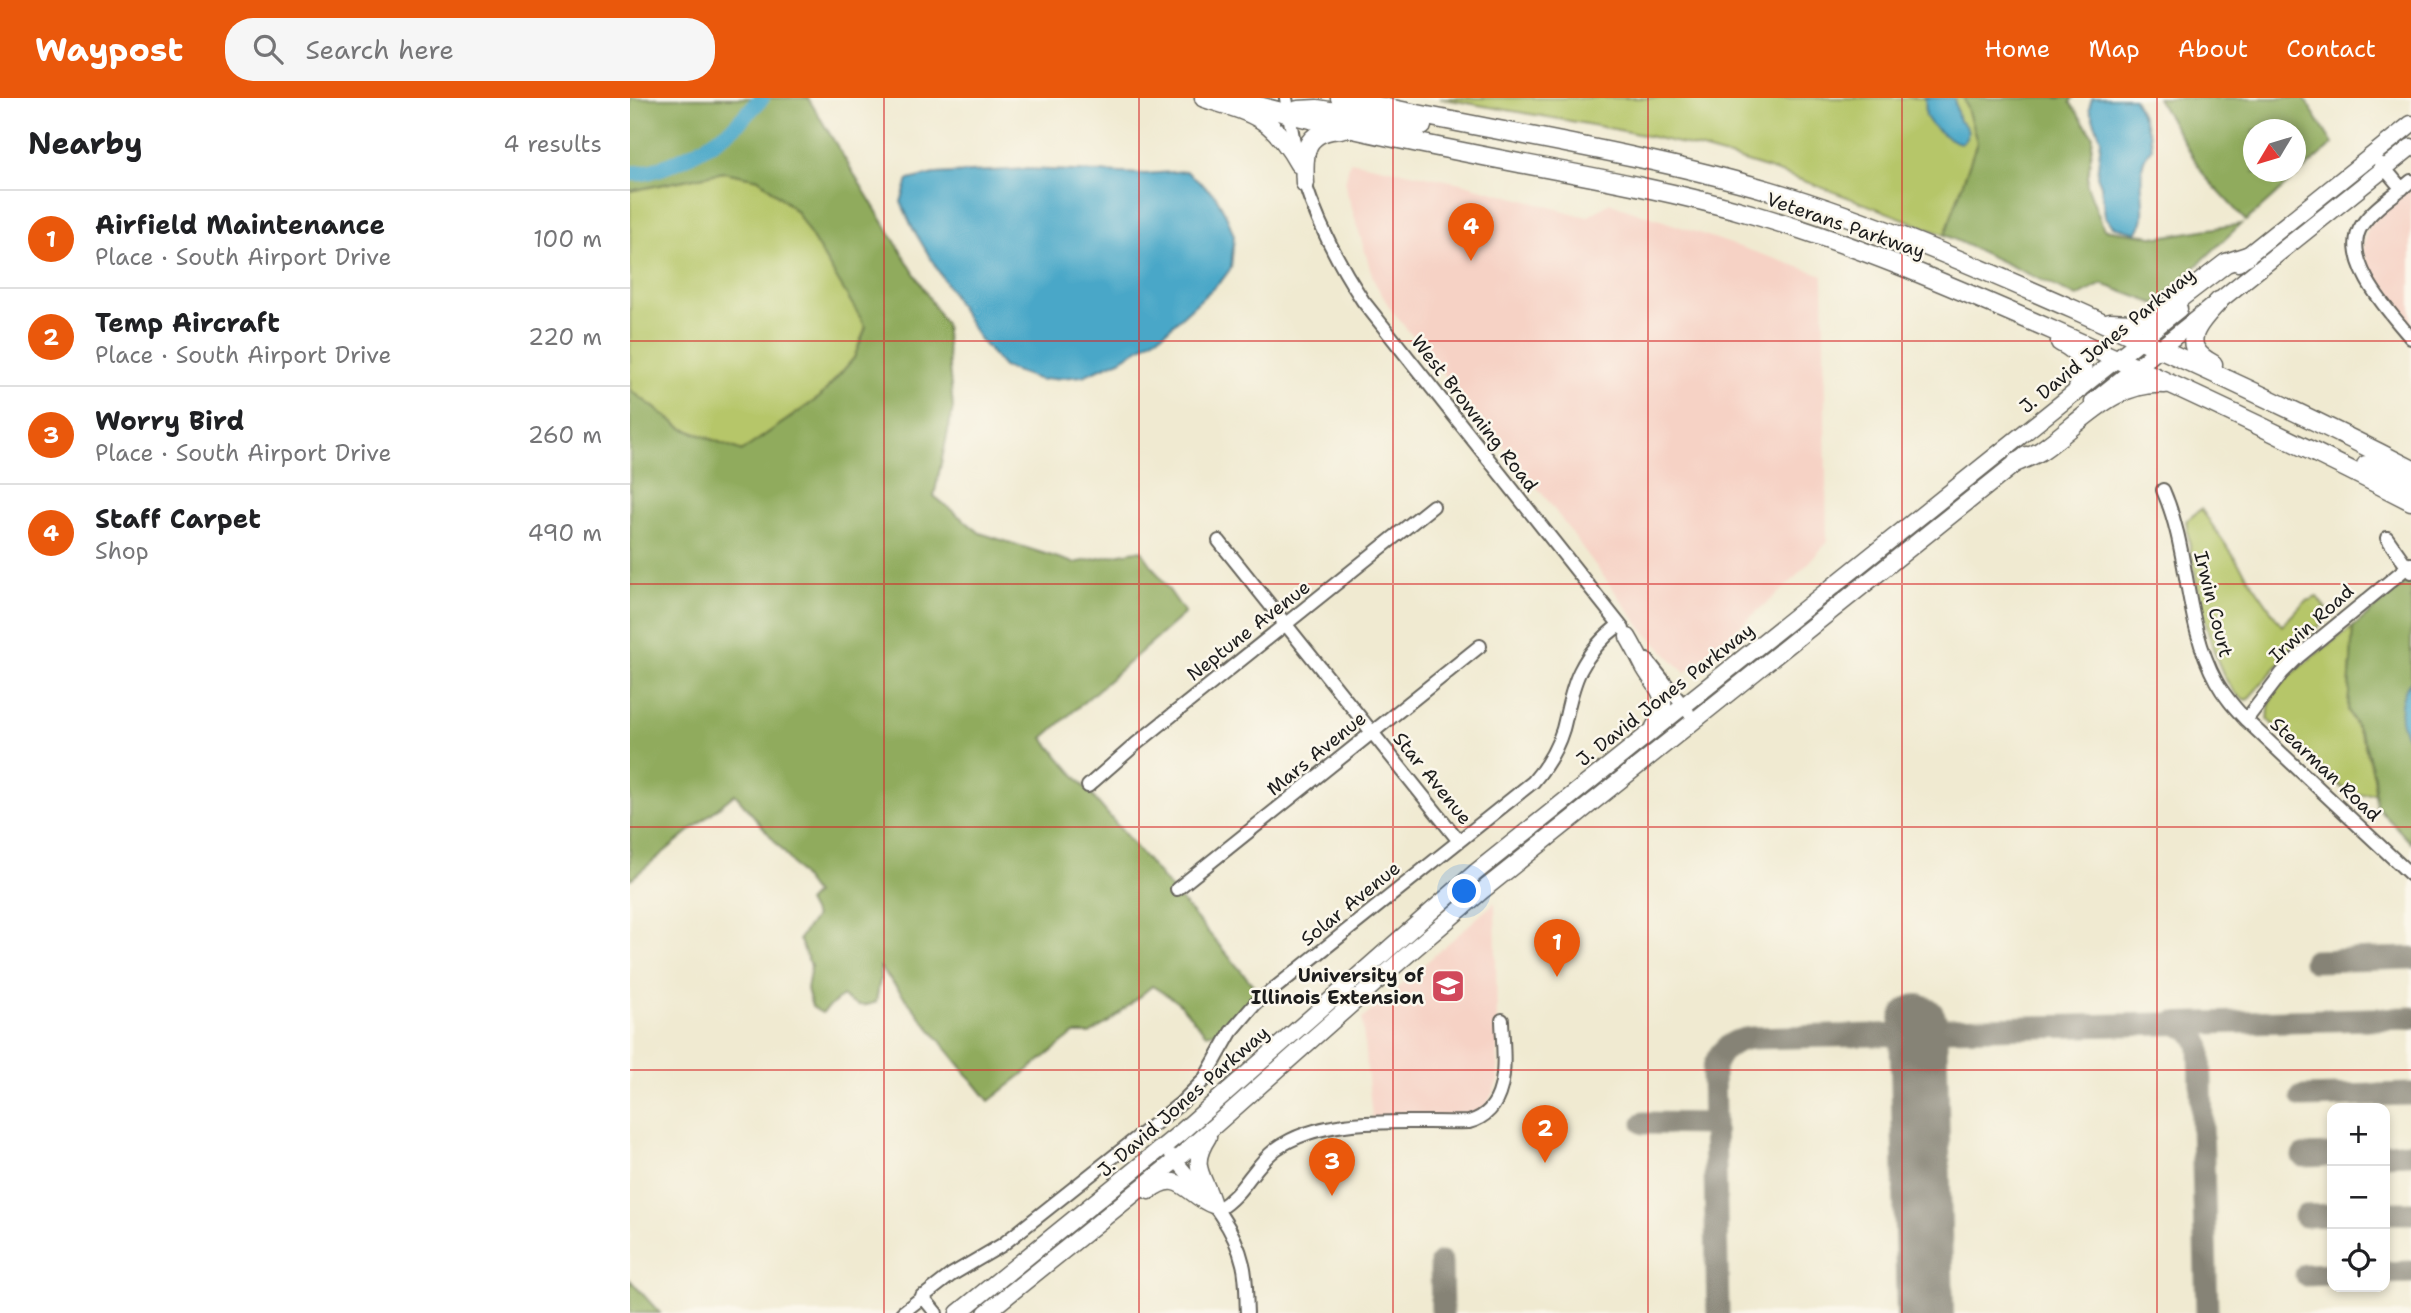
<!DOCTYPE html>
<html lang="en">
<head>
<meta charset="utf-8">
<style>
	body { margin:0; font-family:"Shantell Sans",sans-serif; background:#f6f6f6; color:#202124 }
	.controls { position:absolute; right:21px; bottom:21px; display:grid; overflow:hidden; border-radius:14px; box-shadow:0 4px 10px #0003 }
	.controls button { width:63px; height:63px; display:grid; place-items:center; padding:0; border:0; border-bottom:2px solid #e0e0e0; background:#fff; color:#202124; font:35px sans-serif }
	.compass { position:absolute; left:1613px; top:21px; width:63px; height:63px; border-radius:50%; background:#fff; box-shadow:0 4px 10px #0003; rotate:232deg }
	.you { position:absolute; left:835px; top:794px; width:24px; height:24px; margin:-18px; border:5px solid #fff; border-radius:50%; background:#1a73e8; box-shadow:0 0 0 10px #1a73e833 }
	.badge { display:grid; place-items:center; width:46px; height:46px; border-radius:50%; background:#ea580c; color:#fff; font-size:23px; font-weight:700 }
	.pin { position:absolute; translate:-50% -58px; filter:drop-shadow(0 2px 4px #0008) }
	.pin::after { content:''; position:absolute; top:37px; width:24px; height:21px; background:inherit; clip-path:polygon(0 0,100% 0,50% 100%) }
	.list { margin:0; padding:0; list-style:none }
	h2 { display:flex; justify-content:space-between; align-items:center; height:91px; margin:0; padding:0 28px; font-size:30px }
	h2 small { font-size:23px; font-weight:400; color:#757577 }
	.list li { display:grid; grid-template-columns:46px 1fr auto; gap:21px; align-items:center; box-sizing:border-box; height:98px; padding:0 28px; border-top:2px solid #e0e0e0 }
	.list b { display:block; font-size:26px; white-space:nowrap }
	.list p { margin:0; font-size:23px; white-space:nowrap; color:#757577 }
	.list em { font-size:23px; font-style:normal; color:#757577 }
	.icon { flex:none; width:38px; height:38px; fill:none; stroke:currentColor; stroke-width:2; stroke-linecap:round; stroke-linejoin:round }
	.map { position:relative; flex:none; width:1781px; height:1215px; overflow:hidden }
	header { display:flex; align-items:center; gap:42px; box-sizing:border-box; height:98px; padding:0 35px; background:#ea580c; color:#fff }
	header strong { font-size:33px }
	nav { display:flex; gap:38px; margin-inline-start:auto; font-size:24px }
	.search { width:490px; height:63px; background:#f6f6f6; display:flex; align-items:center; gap:18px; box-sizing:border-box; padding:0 24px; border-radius:28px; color:#757577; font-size:26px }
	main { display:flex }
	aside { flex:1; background:#fff }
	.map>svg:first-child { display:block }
</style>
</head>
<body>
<header>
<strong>Waypost</strong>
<div class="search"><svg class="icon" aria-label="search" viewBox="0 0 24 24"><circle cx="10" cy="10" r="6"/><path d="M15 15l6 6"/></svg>Search here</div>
<nav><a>Home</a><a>Map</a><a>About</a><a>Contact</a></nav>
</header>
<main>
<aside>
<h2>Nearby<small>4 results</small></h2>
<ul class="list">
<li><span class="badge">1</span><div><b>Airfield Maintenance</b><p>Place · South Airport Drive</p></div><em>100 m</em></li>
<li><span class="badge">2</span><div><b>Temp Aircraft</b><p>Place · South Airport Drive</p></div><em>220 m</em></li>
<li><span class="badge">3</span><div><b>Worry Bird</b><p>Place · South Airport Drive</p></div><em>260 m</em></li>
<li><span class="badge">4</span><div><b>Staff Carpet</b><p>Shop</p></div><em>490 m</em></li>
</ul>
</aside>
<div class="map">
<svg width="1781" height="1215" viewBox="0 0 1781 1215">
	<rect width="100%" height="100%" fill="#fbf7ec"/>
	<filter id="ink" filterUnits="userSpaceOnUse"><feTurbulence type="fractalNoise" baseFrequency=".0143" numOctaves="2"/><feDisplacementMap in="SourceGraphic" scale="14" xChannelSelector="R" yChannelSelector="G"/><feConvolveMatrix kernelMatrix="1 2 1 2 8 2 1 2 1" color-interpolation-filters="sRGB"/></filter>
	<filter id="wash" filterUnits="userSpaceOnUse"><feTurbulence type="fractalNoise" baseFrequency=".00686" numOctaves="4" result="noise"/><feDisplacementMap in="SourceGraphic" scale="28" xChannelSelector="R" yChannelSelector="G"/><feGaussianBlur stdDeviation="1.57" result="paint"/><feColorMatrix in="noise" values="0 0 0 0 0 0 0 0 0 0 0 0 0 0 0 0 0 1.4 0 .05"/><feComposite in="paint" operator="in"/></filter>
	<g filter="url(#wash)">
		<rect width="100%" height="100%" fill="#f0ead1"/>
		<path fill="#f6d2c5" d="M720,63L831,85L957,119L980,105L1193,177L1197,445L1160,485L1055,575L1013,532L918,403L761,212L744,183L716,91L715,85Z
			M1781,89V232L1745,186L1733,152L1737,129Z
			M865,804L868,983L856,1009L842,1018L830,1020H742L732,921Z"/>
		<path fill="#b6c669" stroke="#697142" stroke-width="2" d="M810,0H1334L1347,44L1315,137C1242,109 1168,78 1093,57C1001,30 904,18 810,0Z
			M94,74L129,81L166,113L236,228L224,260L190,299L112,353L52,330L0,292V93Z
			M1571,411L1652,528L1674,504L1687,499L1701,517L1657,557L1617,602C1582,596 1561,456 1556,423Z
			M1723,529L1718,612L1734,645L1744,678L1745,695L1725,697L1711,689L1638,622C1639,617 1638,610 1640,605C1649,580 1701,545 1723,529Z"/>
		<path fill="#90ab5d" stroke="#56643c" stroke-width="2" fill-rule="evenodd" d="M0,0H178L315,226L323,310L304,398L350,435L444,465L511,452L555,515L413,640L629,894L605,918L597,932L576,936L548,904L522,888L479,924L459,936H444L359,1003L250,869V882L246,904C233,910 223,908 212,898L192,915L182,909L177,891L181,868L169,841L185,819L177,804L185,796L154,754L105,696L0,782V292L52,330L112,353L190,299L224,260L236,229L166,113L129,81L94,74L0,93Z
			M1334,0H1443L1440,4L1463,38L1457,87L1474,131L1529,139L1611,126L1526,206L1472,186L1447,199L1315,137L1347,44Z
			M1527,0H1674L1703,46L1616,123L1576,80ZM1624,32H1666V74H1624Z
			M1781,481V745L1746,708L1744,678L1735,645L1718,612L1723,529Z
			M0,1182L30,1215H0Z"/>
		<path fill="#49a7c8" stroke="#326272" stroke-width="2" d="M1295,0H1324L1329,23C1339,29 1341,36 1332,45C1321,44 1300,29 1296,18C1295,13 1296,5 1295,0Z
			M1462,0H1504L1519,34L1522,50C1504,67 1515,96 1513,118C1513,123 1510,129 1507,134L1483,128L1475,118L1471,88L1467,78L1471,41L1459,10Z
			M397,71L515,76L556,73L585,97L597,119L604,138L601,170L592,182L535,234L490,262L453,278L410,282L373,269L348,239L282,129L271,104L278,82L304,76Z
			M1781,582V645C1767,625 1767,603 1781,582Z"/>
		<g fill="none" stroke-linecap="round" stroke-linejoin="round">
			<path stroke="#49a7c8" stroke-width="16" d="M0,75C27,79 84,46 105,28C114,19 123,9 132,0"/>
			<path stroke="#868376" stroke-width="23" d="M1684,863L1781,860
				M1543,925C1558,929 1567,935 1570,950L1577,1215
				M1672,999L1781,996
				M1014,1025L1083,1026
				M1755,1056L1781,1055
				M1673,1058L1702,1057
				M1755,1115H1781
				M1675,1118L1702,1117
				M811,1165L812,1215
				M1755,1175L1781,1174
				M1676,1177L1702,1176
				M1088,1215L1083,973C1088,953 1101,942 1122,940L1288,936L1317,931L1781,920"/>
			<path stroke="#868376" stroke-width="58" d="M1288,925L1295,1215"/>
		</g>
	</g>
	<g filter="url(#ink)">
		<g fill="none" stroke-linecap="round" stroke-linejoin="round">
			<g stroke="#66645b" stroke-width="16">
				<path id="minor" d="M656,0L666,56
					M1750,65L1772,91
					M673,80C687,124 708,165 733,203L993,531
					M1781,83C1765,97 1744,109 1732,127C1709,161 1760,215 1781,240
					M1533,392C1560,453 1554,525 1586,583C1594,598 1605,610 1616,622L1781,777
					M1757,440L1781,474
					M589,443L829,743
					M1017,562L1058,614
					M1616,622L1652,575L1669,558L1781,466
					M458,688L506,646L803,408
					M547,791L850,548
					M541,1057C569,1090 603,1122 613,1166C617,1181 616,1199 617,1215
					M587,1112C615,1095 621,1070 646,1051C695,1015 779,1026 839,1024C883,1012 873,957 872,922
					M292,1198L306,1215
					M272,1215L321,1177L372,1147L551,1005L574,982L601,934L625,906L903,684C916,669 927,651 933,631C938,612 941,591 950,573C959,555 973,539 989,527"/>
			</g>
			<g stroke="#66645b" stroke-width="19">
				<path id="major" d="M1608,165L1781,26
					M1463,304L1781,49
					M998,539C1004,549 1009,559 1014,569C1027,592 1044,601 1024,629
					M578,1039C558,1070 575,1077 583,1107
					M519,1093C549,1069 557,1098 583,1107
					M328,1215L550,1035L846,774L1549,211
					M356,1215L546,1062L769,864L853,792L1396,357"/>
			</g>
			<g stroke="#66645b" stroke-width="21">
				<path id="highway" d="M574,0C623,15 642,18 669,66
					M599,0C695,27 791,46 889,65C969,80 1050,95 1128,118C1230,148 1326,190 1422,232C1543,286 1663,342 1781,403
					M710,0C854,32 1000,52 1141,93C1245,124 1345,168 1445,212C1558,263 1670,314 1781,371
					M668,12L687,11L792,28
					M675,85C673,54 674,33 711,31
					M1480,224L1503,225L1528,217L1596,165L1617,158
					M1430,244C1455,257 1457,268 1447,293
					M1583,266C1546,247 1569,224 1589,203
					M1387,364C1396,360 1405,357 1412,352C1451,325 1483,282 1535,286
					M1736,367L1781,387"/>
			</g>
			<use href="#minor" stroke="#fff" stroke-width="12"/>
			<use href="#major" stroke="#fff" stroke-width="16"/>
			<use href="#highway" stroke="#fff" stroke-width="18"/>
		</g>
	</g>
	<path fill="none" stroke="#d62828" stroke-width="2" stroke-opacity="0.55" d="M254,0V1215M509,0V1215M763,0V1215M1018,0V1215M1272,0V1215M1527,0V1215M0,243H1781M0,486H1781M0,729H1781M0,972H1781"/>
	<defs>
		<g id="university-square" transform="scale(1.75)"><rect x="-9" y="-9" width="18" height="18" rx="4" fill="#d1495b" stroke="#fbf7ec"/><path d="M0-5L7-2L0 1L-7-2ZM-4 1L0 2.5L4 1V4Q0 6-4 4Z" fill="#fff"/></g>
	</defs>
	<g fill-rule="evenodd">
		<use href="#university-square" x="818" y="888"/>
	</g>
	<g text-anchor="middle" stroke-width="5" stroke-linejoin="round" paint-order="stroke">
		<g font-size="19" fill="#1c1c1c" stroke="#fbf7ec">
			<text transform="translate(1216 127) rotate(19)" y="7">Veterans Parkway</text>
			<text transform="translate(1477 242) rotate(-39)" y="7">J. David Jones Parkway</text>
			<text transform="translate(845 315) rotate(52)" y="7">West Browning Road</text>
			<text transform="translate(1584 506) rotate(76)" y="7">Irwin Court</text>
			<text transform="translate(1681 525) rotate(-42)" y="7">Irwin Road</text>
			<text transform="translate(618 532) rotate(-38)" y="7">Neptune Avenue</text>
			<text transform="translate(1035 596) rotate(-38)" y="7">J. David Jones Parkway</text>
			<text transform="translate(686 655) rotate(-39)" y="7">Mars Avenue</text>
			<text transform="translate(1696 671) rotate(43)" y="7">Stearman Road</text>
			<text transform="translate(803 680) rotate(51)" y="7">Star Avenue</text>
			<text transform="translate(720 805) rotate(-39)" y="7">Solar Avenue</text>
			<text transform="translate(553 1003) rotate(-41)" y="7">J. David Jones Parkway</text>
		</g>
		<g font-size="19" font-weight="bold" fill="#1c1c1c" stroke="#fbf7ec" text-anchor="end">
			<text x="794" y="884">University of<tspan x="794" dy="22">Illinois Extension</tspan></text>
		</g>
	</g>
</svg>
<div class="controls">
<button>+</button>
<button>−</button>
<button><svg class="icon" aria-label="locate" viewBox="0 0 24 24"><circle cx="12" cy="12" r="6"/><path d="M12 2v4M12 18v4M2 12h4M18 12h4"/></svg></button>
</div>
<svg class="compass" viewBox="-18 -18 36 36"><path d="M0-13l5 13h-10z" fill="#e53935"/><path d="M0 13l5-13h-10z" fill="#757577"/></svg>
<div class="you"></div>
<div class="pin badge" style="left:927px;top:879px">1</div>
<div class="pin badge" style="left:915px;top:1065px">2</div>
<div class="pin badge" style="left:702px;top:1098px">3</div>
<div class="pin badge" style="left:841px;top:163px">4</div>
</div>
</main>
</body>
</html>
